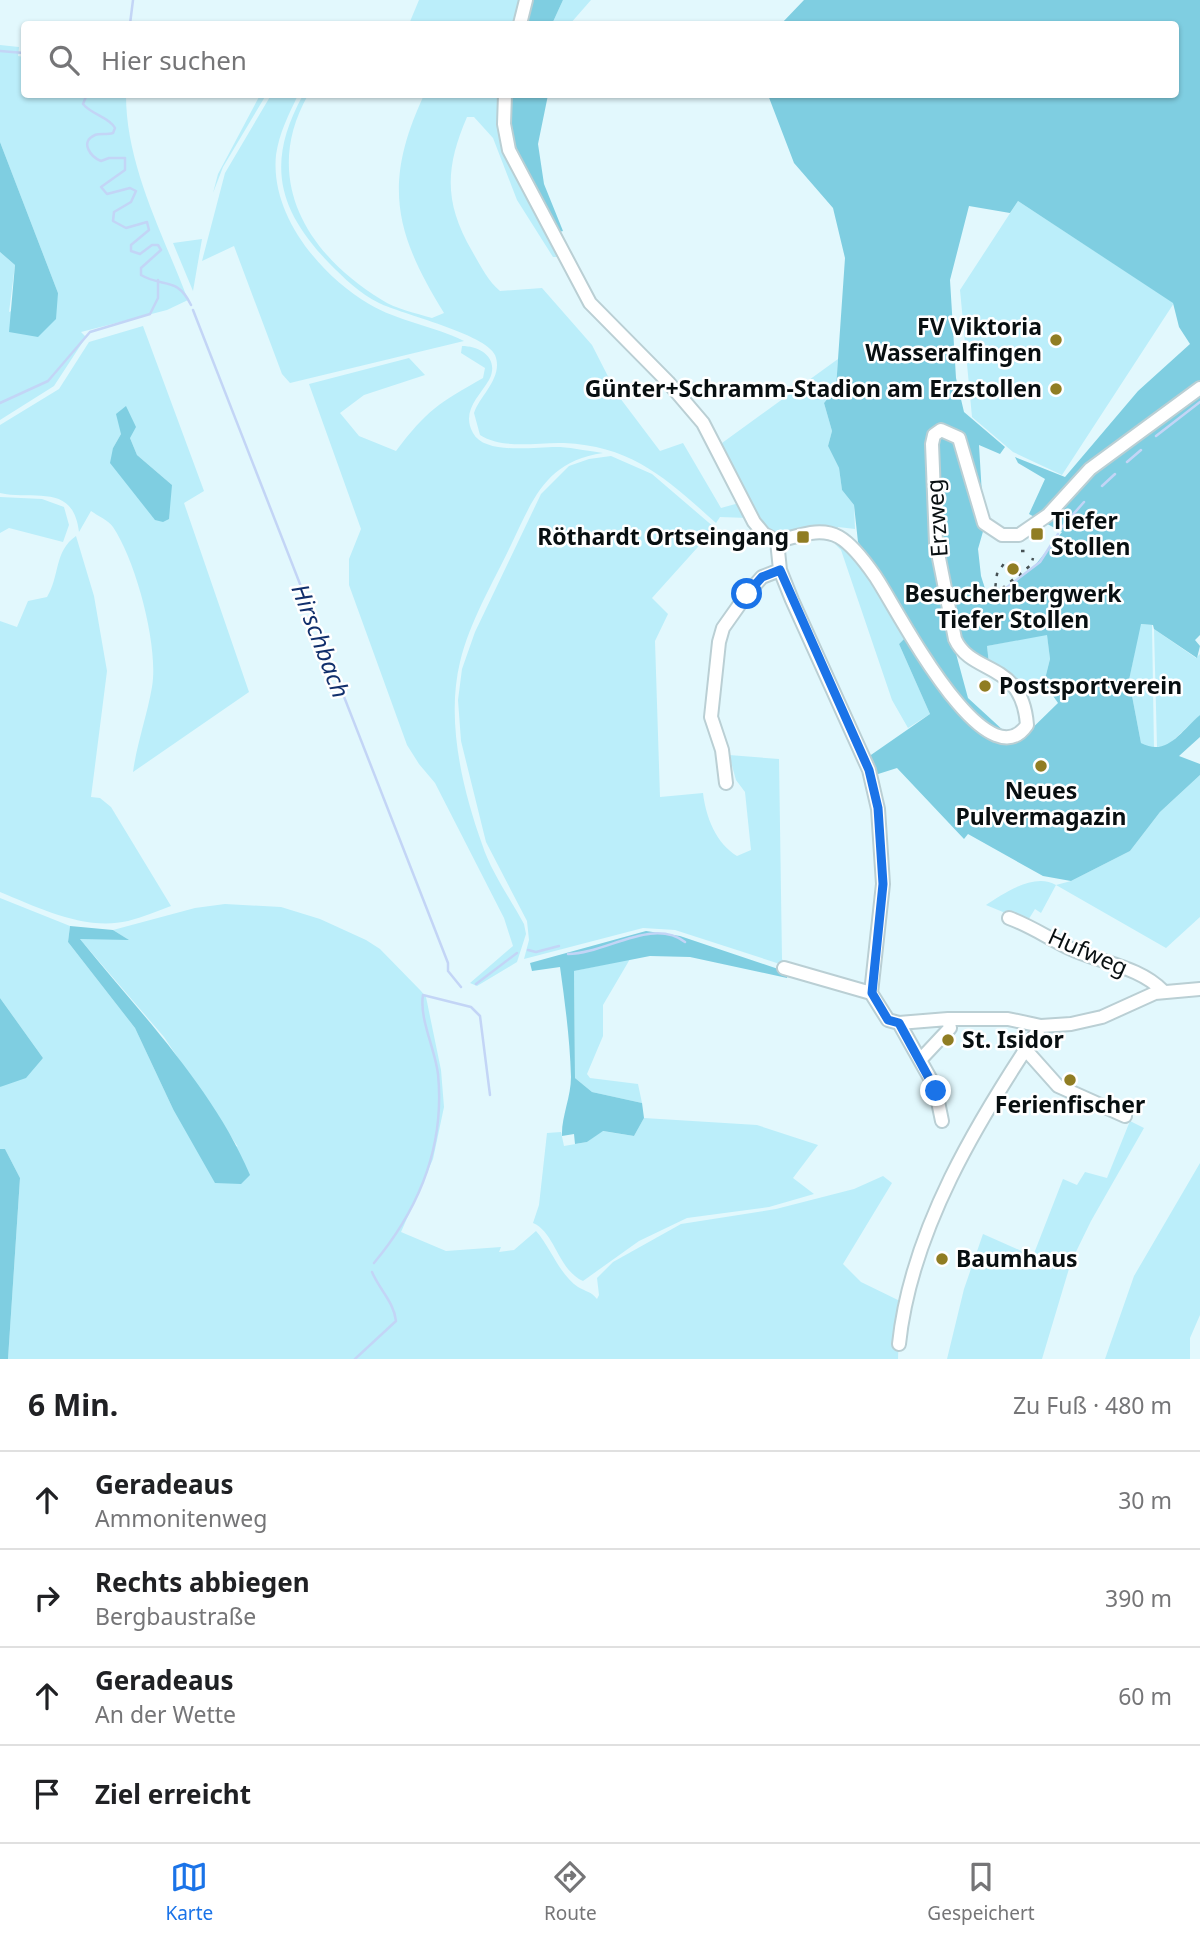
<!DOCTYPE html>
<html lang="de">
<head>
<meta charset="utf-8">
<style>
	body { margin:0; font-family:"Noto Sans",sans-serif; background:#f6f6f6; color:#202124 }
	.stop { position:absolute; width:21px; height:21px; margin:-16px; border:5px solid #1a73e8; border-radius:50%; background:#fff }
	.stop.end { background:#1a73e8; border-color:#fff; box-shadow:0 2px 7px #0008 }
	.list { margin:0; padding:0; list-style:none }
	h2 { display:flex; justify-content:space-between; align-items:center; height:91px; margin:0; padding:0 28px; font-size:30px }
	h2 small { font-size:23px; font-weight:400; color:#757577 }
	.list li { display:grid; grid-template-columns:46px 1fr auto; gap:21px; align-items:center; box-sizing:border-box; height:98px; padding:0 28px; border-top:2px solid #e0e0e0 }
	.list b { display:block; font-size:26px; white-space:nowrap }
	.list p { margin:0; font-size:23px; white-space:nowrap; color:#757577 }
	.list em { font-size:23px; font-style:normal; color:#757577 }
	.icon { flex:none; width:38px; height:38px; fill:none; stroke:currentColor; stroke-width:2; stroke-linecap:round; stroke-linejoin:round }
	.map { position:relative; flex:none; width:1200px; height:1359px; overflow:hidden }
	.search { position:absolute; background:#fff; box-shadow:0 2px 5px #0004; left:21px; right:21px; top:21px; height:77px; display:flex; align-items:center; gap:18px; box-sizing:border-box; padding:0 24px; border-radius:7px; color:#757577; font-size:26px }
	.sheet { height:483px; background:#fff }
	nav { display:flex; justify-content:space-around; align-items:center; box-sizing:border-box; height:98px; border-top:2px solid #e0e0e0; background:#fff; font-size:19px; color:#757577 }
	nav a { display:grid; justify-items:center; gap:4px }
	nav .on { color:#1a73e8 }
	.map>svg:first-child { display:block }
</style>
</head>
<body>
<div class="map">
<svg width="1200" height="1359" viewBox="0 0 1200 1359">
	<rect width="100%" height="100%" fill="#e2f8fd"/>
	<path fill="#bbeefa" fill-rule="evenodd" d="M419,0H523L516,24H409Z
		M563,0H591L570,24H552Z
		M0,45L19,47L18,56L24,57V94L126,95C126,166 163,234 188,300L167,310L81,332L86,337L54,386L0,420V252L15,265L9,312L58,293L0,142Z
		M260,95H266L223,167L213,193L218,174Z
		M271,95H298C289,114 279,133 276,155C270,215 320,275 369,304C397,321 434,326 464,341L290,383L282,374L234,246L202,261L225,173Z
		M303,95H308C261,178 306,254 382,300C396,309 415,313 432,318L444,313C394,232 383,183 424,95H502L505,152L559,257H553L517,200L493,138L474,117H467C445,168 444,203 472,251C480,265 488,281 500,291L542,288L592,345L617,394L660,451L683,443L721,508L739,503L748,518L720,517L716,523C668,480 633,446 564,443C537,442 504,450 480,435L474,413C480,395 504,377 495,355C486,334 401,314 379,303C360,294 344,278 329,263C277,209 266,162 303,95Z
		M1018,201L1174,303L1062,475L1013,452L972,417L960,290Z
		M202,239L193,291L173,243Z
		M143,326L204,491L184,503L249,692L133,772C137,743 147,716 152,687C159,647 136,561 113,527C108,520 98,516 91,511L79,532C73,482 34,501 0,493V425L59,389L89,342ZM121,434L130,438L137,455L172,485L113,448Z
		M462,346C481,346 500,359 489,380C479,397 461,411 473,433C485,456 538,446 560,447C574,448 588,451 603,453C546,461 533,499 511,545C493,583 470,621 460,662C446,720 462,788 482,844C491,872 510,898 524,924L526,934L517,962L477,986L470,983L513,946L504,918L435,783L419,764L407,745L349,585V559L361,529L309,384L409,358L425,375L364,395L340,413L359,436L396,451C427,410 439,403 483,378L485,368L461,353Z
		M838,359L836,388L824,403L832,431L828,446L839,468L842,490L854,505L855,529L838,527L836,531L772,535L761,526L722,443Z
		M611,456L652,474L715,528L652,598L668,614L655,641L660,797L703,793C706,818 716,843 737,856L751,850L745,792L736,780L729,755L779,759L782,959L786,966L675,930L643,928L524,959L529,940L527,921L486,842L461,741L458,700L462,669L475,632L541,494L569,466L589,459Z
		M0,497L42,499L64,507L69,525L63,542L9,528L0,533Z
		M76,536L94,596L107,671L91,797L100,798L111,807L171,906C157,911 143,917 128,921C85,931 39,908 0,892V621L17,627L28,601L47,597C60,576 54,551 76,536Z
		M835,544H842L874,583L905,638L899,644L930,714L908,728L892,700L841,550Z
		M1140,624L1152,625L1154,750L1141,743L1129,680Z
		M1154,629L1196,658L1200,654V715L1164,749L1157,747Z
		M1047,634L1050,659L1044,683L1027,693L1008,673L989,664L987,646Z
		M1200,775V917L1166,948L1056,885L1041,913L1035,909L1027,922L986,905C1004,893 1035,872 1056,885L1071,881L1130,851L1160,812Z
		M0,898L70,926L68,942L135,1028L173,1109L238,1147L164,1037L79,938L127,939L113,930L195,908L225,904L281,907L320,919L366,940L380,949L421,991L426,997L441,1070L444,1107L433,1159L401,1232L446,1251L501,1247L499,1252L514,1250L536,1231C551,1248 559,1274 578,1287C586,1292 591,1291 597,1299L599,1295L597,1278L613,1262L681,1224L776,1209L854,1189L883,1176L892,1183L843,1264L861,1282L900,1301L898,1359H8L20,1178L5,1149H0V1087L43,1058L0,998Z
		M630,959L603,1005V1036L587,1074L590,1078L638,1084L642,1103L592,1092L575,1078L574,971Z
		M644,1118L757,1125L818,1145L793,1178L814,1194L769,1207L687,1218L639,1241L583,1281C558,1270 555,1232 533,1223L539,1205L547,1133L561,1132L564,1146L587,1142L602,1131L634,1136Z
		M1130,1121L1144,1128L1091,1221L1071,1262L1042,1359H947L964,1289L983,1234L1033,1256L1063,1179L1077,1185L1085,1172L1107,1178Z
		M1200,1163V1315L1190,1338V1359H1105L1134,1276Z"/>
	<path fill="#7fcee1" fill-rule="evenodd" d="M530,0H563L552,24H525Z
		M804,0H1200V635L1195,640L1200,646L1197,658L1154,629L1153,625L1141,624L1129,680L1141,743C1167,757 1180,732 1200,715V737L1179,756L1200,764V775L1160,812L1130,851L1071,881L1043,876L968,834L964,839L897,768L875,775L868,757L930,714L899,644L913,630L880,571L858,542L854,505L842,490L839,468L828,446L832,431L824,403L836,388L845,258L833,208L794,163L768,95L1176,94V24H781ZM1018,201L1173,303L1179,327L1190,344L1138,391L1065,477L1015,457L1018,463L1045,479L1029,514L1062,532L1036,564L990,604L981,576L978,549L984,528L979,445L1000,454L1005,447L964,412L956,378L950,280L969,206L1010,213ZM1047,635L1050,659L1044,683L1058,703L1017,743L968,698L955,650L989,664L987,646Z
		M512,95H548L538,144L544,184L563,231L555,233C533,187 505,147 512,95Z
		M0,142L58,293L56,319L38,337L9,332L15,265L0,252Z
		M126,406L136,427L130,438L137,455L172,485L169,519L163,522L155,520L110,463L113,448L121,434L116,414Z
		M70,926L113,930L129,940L80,939C139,1012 213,1087 250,1175L241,1184L215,1183L173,1109L135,1028L68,942Z
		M646,931L680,936L787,972V978L690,957L650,956L574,971L575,1078L592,1092L642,1103L644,1118L634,1136L603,1131L587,1142L575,1144L574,1134L562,1136C561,1118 571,1097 571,1077C570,1040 565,1003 560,967L532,971L530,963Z
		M0,998L43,1058L26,1078L0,1087Z
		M0,1149H5L20,1178L8,1359H0Z"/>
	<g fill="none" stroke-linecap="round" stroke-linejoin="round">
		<path stroke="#c3d5f6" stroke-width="2.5" d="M130,24L133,0
			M0,51L24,53
			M87,94L83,104C92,115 109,117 115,128L113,133C107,135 100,133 95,135C79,142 91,157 101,161L109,158H125V170L101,187L107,194L130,188L136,191L131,202L114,212L113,221L126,228L147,222L149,230L131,245V251L140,254L152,245H158L161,250L141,268V275C163,288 177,276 191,305
			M100,94H110
			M193,310L448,963V971L461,987
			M0,403L48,381L90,332L150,314L158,298V280
			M1156,436L1200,402
			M1127,462L1141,450
			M1102,486L1115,474
			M1062,527L1084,502
			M998,594L1040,562L1058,534
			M528,950L536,952L559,946
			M568,954C605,954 652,917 685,942
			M476,984L517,953
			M374,1263C419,1209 445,1145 438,1074C435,1049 419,1018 423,995L471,1007L480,1016L490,1095
			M355,1359L396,1321C394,1302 379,1289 372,1272"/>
		<g stroke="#bacfd4" stroke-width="16">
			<path id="minor" d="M520,24L526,0
				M505,94L504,124L509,150L590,303L668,382L703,423L754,522L764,534L777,541
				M777,541C797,537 819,526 839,537C853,545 866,563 875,576C894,603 985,786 1027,725C1022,660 972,676 955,639L936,543L932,444L934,435L941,430L959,438L984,523L1002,535H1019L1048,515L1090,469L1200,388
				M777,541L780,570L792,600L869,770L878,809L883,884L871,993L888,1020L899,1023L948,1019H1008L1041,1026L1071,1024L1102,1017L1155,993L1200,989
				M726,783L722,750L711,717L719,642L723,628L747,594L762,577L780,570
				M1009,918C1031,926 1048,938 1069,948C1100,963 1139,966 1163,991
				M784,968L871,993
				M899,1023L935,1087L942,1121
				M1025,1049L1058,1086L1125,1116
				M921,1059L950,1028L948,1019
				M899,1344C911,1230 978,1120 1041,1026"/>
		</g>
		<use href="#minor" stroke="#fff" stroke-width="12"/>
		<path stroke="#475255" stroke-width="2.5" stroke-dasharray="3.5 7" stroke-linecap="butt" d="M1021,551H1026
			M994,595L1031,565L1033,558
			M994,597L997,574L1005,562"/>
	</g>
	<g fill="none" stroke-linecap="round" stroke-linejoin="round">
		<path stroke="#1a73e8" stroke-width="9" d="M747,594L762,577L780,570L869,770L878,808L883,884L872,993L888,1020L899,1023L936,1091"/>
	</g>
	<g fill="#907d23" stroke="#fff" stroke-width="2.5">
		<circle cx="1056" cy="340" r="7"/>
		<circle cx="1056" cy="389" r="7"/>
		<rect x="1030" y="527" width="14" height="14" rx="3.5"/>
		<rect x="796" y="530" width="14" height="14" rx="3.5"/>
		<circle cx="1013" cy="569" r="7"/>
		<circle cx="985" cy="686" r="7"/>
		<circle cx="1041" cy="766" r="7"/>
		<circle cx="948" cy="1040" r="7"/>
		<circle cx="1070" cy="1080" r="7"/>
		<circle cx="942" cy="1259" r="7"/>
	</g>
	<g text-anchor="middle" stroke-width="5" stroke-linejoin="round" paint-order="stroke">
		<g font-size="23" font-weight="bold" fill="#080f11" stroke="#fff" text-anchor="start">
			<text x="1042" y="335" text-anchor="end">FV Viktoria<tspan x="1042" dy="26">Wasseralfingen</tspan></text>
			<text x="1042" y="397" text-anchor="end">Günter+Schramm-Stadion am Erzstollen</text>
			<text x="1051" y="529">Tiefer<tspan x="1051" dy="26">Stollen</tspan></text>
			<text x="789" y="545" text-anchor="end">Röthardt Ortseingang</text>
			<text x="1013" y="602" text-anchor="middle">Besucherbergwerk<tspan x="1013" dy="26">Tiefer Stollen</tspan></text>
			<text x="999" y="694">Postsportverein</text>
			<text x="1041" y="799" text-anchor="middle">Neues<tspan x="1041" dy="26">Pulvermagazin</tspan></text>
			<text x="962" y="1048">St. Isidor</text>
			<text x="1070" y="1113" text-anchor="middle">Ferienfischer</text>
			<text x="956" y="1267">Baumhaus</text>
		</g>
		<g font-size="23" fill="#080f11" stroke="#fff">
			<text transform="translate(937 518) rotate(-94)" y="8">Erzweg</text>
			<text transform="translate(1088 952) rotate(24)" y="8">Hufweg</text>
		</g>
		<g font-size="24" font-style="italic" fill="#112f6c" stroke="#fff">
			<text transform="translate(320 641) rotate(69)" y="8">Hirschbach</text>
		</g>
	</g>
</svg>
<div class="stop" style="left:747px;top:594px"></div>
<div class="stop end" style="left:936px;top:1091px"></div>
<div class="search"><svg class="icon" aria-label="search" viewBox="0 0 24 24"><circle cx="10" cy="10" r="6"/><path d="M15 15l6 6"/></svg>Hier suchen</div>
</div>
<section class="sheet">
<h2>6 Min.<small>Zu Fuß · 480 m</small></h2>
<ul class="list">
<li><svg class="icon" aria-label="ahead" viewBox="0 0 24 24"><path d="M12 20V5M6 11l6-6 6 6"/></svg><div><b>Geradeaus</b><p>Ammonitenweg</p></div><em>30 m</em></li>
<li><svg class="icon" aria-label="right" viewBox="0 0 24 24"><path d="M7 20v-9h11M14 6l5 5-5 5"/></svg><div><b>Rechts abbiegen</b><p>Bergbaustraße</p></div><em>390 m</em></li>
<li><svg class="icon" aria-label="ahead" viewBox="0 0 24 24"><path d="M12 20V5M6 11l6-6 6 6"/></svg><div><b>Geradeaus</b><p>An der Wette</p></div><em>60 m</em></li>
<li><svg class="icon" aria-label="arrive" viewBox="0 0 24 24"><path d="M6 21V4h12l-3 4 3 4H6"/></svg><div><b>Ziel erreicht</b></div></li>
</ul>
</section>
<nav>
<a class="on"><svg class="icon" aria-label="map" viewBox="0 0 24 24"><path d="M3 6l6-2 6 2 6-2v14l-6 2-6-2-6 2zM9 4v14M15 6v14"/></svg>Karte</a>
<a><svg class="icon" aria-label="directions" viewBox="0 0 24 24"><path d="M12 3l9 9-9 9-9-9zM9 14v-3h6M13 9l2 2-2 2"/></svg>Route</a>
<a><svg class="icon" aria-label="saved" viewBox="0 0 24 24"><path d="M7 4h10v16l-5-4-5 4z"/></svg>Gespeichert</a>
</nav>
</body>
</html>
